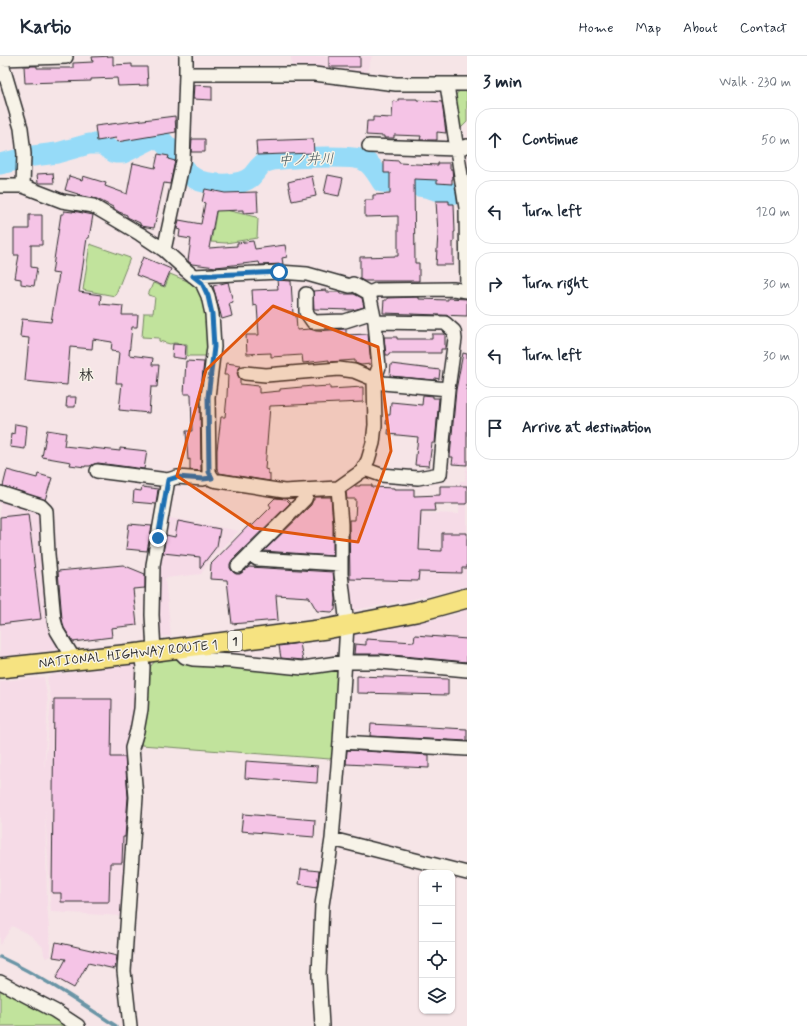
<!DOCTYPE html>
<html lang="en">
<head>
<meta charset="utf-8">
<style>
	body { margin:0; font-family:Mynerve,"Klee One",sans-serif; background:#f2f2f3; color:#1f2937 }
	.controls { position:absolute; right:12px; bottom:12px; display:grid; overflow:hidden; border-radius:8px; box-shadow:0 1px 3px #0004 }
	.controls button { width:36px; height:36px; display:grid; place-items:center; padding:0; border:0; border-bottom:1px solid #e0e1e3; background:#fff; color:#1f2937; font:20px sans-serif }
	.stop { position:absolute; width:12px; height:12px; margin:-9px; border:3px solid #1f6fb2; border-radius:50%; background:#fff }
	.stop.end { background:#1f6fb2; border-color:#fff; box-shadow:0 1px 4px #0008 }
	.list { margin:0; padding:0; list-style:none }
	h2 { display:flex; justify-content:space-between; align-items:center; height:52px; margin:0; padding:0 16px; font-size:17px }
	h2 small { font-size:13px; font-weight:400; color:#747a83 }
	.list li { display:grid; grid-template-columns:26px 1fr auto; gap:12px; align-items:center; box-sizing:border-box; height:64px; margin:0 8px 8px; padding:0 8px; border:1px solid #e0e1e3; border-radius:16px }
	.list b { display:block; font-size:15px; white-space:nowrap }
	.list em { font-size:13px; font-style:normal; color:#747a83 }
	.icon { flex:none; width:22px; height:22px; fill:none; stroke:currentColor; stroke-width:2; stroke-linecap:round; stroke-linejoin:round }
	.map { position:relative; flex:none; width:467px; height:970px; overflow:hidden }
	header { display:flex; align-items:center; gap:24px; box-sizing:border-box; height:56px; padding:0 20px; background:#fff; border-bottom:1px solid #e0e1e3 }
	header strong { font-size:19px }
	nav { display:flex; gap:22px; margin-inline-start:auto; font-size:14px }
	main { display:flex }
	aside { flex:1; background:#fff }
	.map>svg:first-child { display:block }
</style>
</head>
<body>
<header>
<strong>Kartio</strong>
<nav><a>Home</a><a>Map</a><a>About</a><a>Contact</a></nav>
</header>
<main>
<div class="map">
<svg width="467" height="970" viewBox="0 0 467 970">
	<rect width="100%" height="100%" fill="#f6e5e7"/>
	<filter id="ink" filterUnits="userSpaceOnUse"><feTurbulence type="fractalNoise" baseFrequency=".025" numOctaves="2"/><feDisplacementMap in="SourceGraphic" scale="8" xChannelSelector="R" yChannelSelector="G"/><feConvolveMatrix kernelMatrix="1 2 1 2 8 2 1 2 1" color-interpolation-filters="sRGB"/></filter>
	<g filter="url(#ink)">
		<path fill="#f6dbe7" d="M291,0H372L366,18L292,13Z
			M467,402V530L410,544L348,555L344,454L459,458L460,425H465Z
			M0,440L42,455L63,593L0,601Z
			M166,461L239,475L210,503L201,518L165,522L171,580L157,581L155,526Z
			M467,552V610L348,603L352,576L413,564H431L457,558Z
			M137,608L132,743L122,860L51,856L45,752L47,848L51,900L46,902L44,899L43,891L30,879L12,870L0,889V625L44,621L48,645L44,715L47,691L51,643L47,622L50,619Z"/>
		<path fill="#c1e39c" stroke="#768764" d="M460,34H467V66L459,74L454,41Z
			M217,152L256,161L258,163L257,182L226,187L211,186Z
			M90,188L130,202L115,240L83,234Z
			M170,218L197,229C207,251 207,275 209,300H187V288L174,287L170,288L159,285V282L142,281L144,257H153L155,241L148,239L153,227L165,231Z
			M169,603L337,612L339,614L334,700L330,703L141,689L146,655L149,612L156,604Z
			M0,928L81,970H0Z"/>
		<g fill="none" stroke-linecap="round" stroke-linejoin="round">
			<path stroke="#6b95a6" stroke-width="3.5" d="M0,901C41,920 78,945 116,970"/>
			<path stroke="#96dbf8" stroke-width="21" d="M0,108L33,100L57,97L89,88H101L115,97H123L151,83L157,81C176,93 181,121 204,126C218,129 240,130 251,121C256,116 260,108 266,106C278,101 352,99 363,104C372,108 377,118 382,126L406,128L430,132L447,138L456,137L467,131"/>
		</g>
		<path fill="#f5c4e6" stroke="#2b2b2b" d="M113,0V9L132,8V11H147L148,29L118,30L117,22L91,23V25L25,27L24,10H37V12H73V7L93,6L92,1Z
			M329,0H360V11H329Z
			M194,29L212,30V44L193,43Z
			M398,43H417V44L442,46L446,77L437,76V84H420L421,80L394,79V82H384V80L366,79L367,65H373V61L392,62L393,45L398,46Z
			M175,60L176,76L117,86L116,82L97,85L95,70Z
			M192,83H205V96H191Z
			M313,83L314,97L257,99L256,85Z
			M158,98L169,100L168,103L175,105L170,128L164,127L154,172L141,170L140,168V167L127,161V159L119,156L113,152V151L97,143L77,139L78,138L65,134L69,120L82,124L83,120L106,127L105,130L127,138L133,107L155,112Z
			M384,104L399,105V107L416,108L438,109V107H450V113H452L453,123H452V128L437,127V124L414,123L415,207H419V225H364L360,223V201L398,200V160L365,161V144H373V139L390,138V117H384Z
			M53,117L54,127H38L37,118Z
			M328,119L343,122L339,140L324,137Z
			M312,120L316,140L292,145L288,126Z
			M205,133L225,137L257,136L258,156L243,157V154L216,155L209,192L237,190V187L253,185L255,193L285,189L287,201L282,202L283,208L260,209L259,206L216,211L192,208L188,205L191,183L179,181L180,174L177,173L179,164L201,168L205,147L202,146Z
			M436,145H449V148H454L455,176H454V186H453V209H436L438,177Z
			M64,155L73,156V155L93,159L89,182H87L79,236L101,239L100,248L123,250L122,259H138L137,271H132L129,299L153,302L152,309H159L157,331H151L149,357L119,354L122,327H116L119,296L111,295L112,286L93,283L92,293L70,291L67,329L25,325L29,282L20,281L22,263L51,266L59,218L52,217L61,158H64Z
			M29,159H42V189H31V211L37,212L34,230L21,228V223L15,222L19,199H14V173H29Z
			M143,201L171,213L164,230L136,219Z
			M277,224L291,225L293,259H296L297,274L310,273L316,275L346,273V279L368,278L371,308L361,309L355,307V304L329,306V304L303,307L302,299L271,301V297L247,298L246,279H259L257,249L253,250L252,234L278,233Z
			M228,226L233,246L229,247L232,260L222,263L213,230Z
			M326,234V236H341V238H354L362,242L364,251L353,254L314,253L313,235Z
			M419,241V243L448,244V242L467,243V260L383,257L384,244H387V242Z
			M432,278H445V293H441V297H389V299H386L384,281H397V283H432Z
			M173,288L186,289L185,303L172,301Z
			M463,297L467,298V409L452,408L453,401H450L456,334Z
			M186,305L204,306L200,341L201,415L190,414V403L188,404L186,375H192L191,338H184Z
			M226,307L241,309L237,317L240,323V328L259,330V337L280,335V333L313,330V331L330,330V333L363,331V346L270,350L265,413L268,414V417L270,418V425L219,417V415L217,414V394L221,361H225L227,340L228,319H224Z
			M391,308L440,314L439,323L435,322V324L390,320Z
			M423,339L433,340V342H439L435,387H432L429,410L415,409L418,381L388,378L389,368H386L387,359H390L391,346L422,349Z
			M67,341H76L75,351H66Z
			M15,368L27,370L25,393L10,391L11,377L14,378Z
			M47,374L66,377L64,390L92,393V392L120,395V392L147,395L144,413L98,407L94,408L90,410H85V411L70,409L71,406L42,401Z
			M7,414L37,422L38,418L52,422L45,444L3,430Z
			M360,429H372V431L394,432V433H414V440L440,439V430H467V448H434L435,455H421L419,494L442,495V477H467V512H462V517L419,516L418,525L350,523L349,464H355L356,443H347L346,436L355,430H360Z
			M142,431L158,433L156,448L133,446L134,434L141,435Z
			M314,441H331L333,468V500L264,495L311,449L313,444H314Z
			M275,442L286,443L290,447L232,504L230,508V512L233,516L236,518H240L249,511L333,516L336,543L335,554L332,556L317,555L309,541L276,539L278,564L232,568L227,524L210,523L211,508L250,468L252,470L271,451L269,448Z
			M28,458L41,563L0,568V461Z
			M178,465L220,473L217,490L200,512V501L163,497L166,479L175,481Z
			M129,468L152,470L147,495L126,493Z
			M123,509L145,518V532L133,533L137,569L111,572L112,581L73,586L64,572L62,563L58,515Z
			M415,579L467,583V606L382,598H354L355,588L366,589V583L414,586Z
			M300,587L303,604L281,602L279,590Z
			M357,620L448,623V639L357,637Z
			M54,643H112L111,701H125L128,741L125,781H123L122,807H110L109,846H61V837H52Z
			M371,668L467,673V685L370,680Z
			M347,694L429,699V712L346,708Z
			M246,705L318,710L317,727L245,722Z
			M243,758L315,764L314,781L241,775Z
			M301,813L319,815L317,831L299,828Z
			M56,886L117,900L115,913L88,907L74,932L56,922L66,903L53,901Z"/>
		<g fill="none" stroke-linecap="round" stroke-linejoin="round">
			<g stroke="#2b2b2b" stroke-width="16">
				<path id="minor" d="M0,1L21,72L24,98L23,130
					M1,3L66,1
					M186,18H314L396,28H467
					M447,29L466,152L467,235
					M369,90L457,93L467,90
					M0,130H23L62,145L93,150L140,178L164,194L186,214L202,227L208,240L212,258L214,291L208,341L209,416L213,424L284,435L338,432L341,468V518L347,569L340,686L332,783L322,849L319,919L322,970
					M164,194L183,105L186,18V0
					M193,220L279,216L307,218L350,230L353,228L369,237L375,266L379,311L374,324L375,369L373,387L368,404L362,415
					M369,237L376,234L453,233L467,235
					M306,238V256L313,266L345,265L373,256
					M245,317L266,319L339,313L354,315L383,327L448,333
					M97,415L168,424L177,421L203,423L212,421
					M338,432L362,415L367,414L381,419L418,422L440,418L448,333L455,283L454,275L445,267L375,266
					M0,437L41,450L46,455L48,498L54,564L57,575L74,603
					M251,497L257,503L341,508
					M238,510L305,443L308,434
					M176,592L185,601L193,603L233,605L292,611L303,612L344,606H381L467,614
					M154,595L152,559L153,509L168,424
					M340,686L467,693
					M332,783L467,817
					M0,926L55,955L78,970
					M130,970L124,915L136,741L132,692L137,675L141,653L143,611L141,597"/>
			</g>
			<g stroke="#2b2b2b" stroke-width="22">
				<path id="highway" d="M0,612L141,597L326,573L416,556L467,542"/>
			</g>
			<use href="#minor" stroke="#f7f3e8" stroke-width="13"/>
			<use href="#highway" stroke="#f6e381" stroke-width="19"/>
		</g>
	</g>
	<g fill="none" stroke-linecap="round" stroke-linejoin="round" filter="url(#ink)">
		<path stroke="#1f6fb2" stroke-width="5" d="M158,482L168,424L177,421L203,423L212,422L209,416L208,341L214,291L212,258L208,240L202,227L193,220L279,216"/>
	</g>
	<path fill="#df570e" fill-opacity="0.2" stroke="#df570e" stroke-width="3" stroke-linejoin="round" d="M273,250L378,291L391,395L358,486L254,472L177,420L206,314Z"/>
	<g text-anchor="middle" stroke-width="3" stroke-linejoin="round" paint-order="stroke">
		<rect fill="#f7f3e8" stroke="#686764" stroke-width="1" x="228" y="575" width="14" height="20" rx="3"/>
		<g font-size="12" font-weight="bold" fill="#2b2b2b">
			<text x="235" y="589">1</text>
		</g>
		<g font-size="13" fill="#2b2b2b" stroke="#f7f3e8">
			<text transform="translate(128 597) rotate(-6)" y="5">NATIONAL HIGHWAY ROUTE 1</text>
		</g>
		<g font-size="14" font-style="italic" fill="#46575e" stroke="#f7f3e8">
			<text transform="translate(306 103) rotate(-2)" y="5">中ノ井川</text>
		</g>
		<g font-size="15" font-weight="bold" fill="#2b2b2b" stroke="#f7f3e8">
			<text x="86" y="324">林</text>
		</g>
	</g>
</svg>
<div class="controls">
<button>+</button>
<button>−</button>
<button><svg class="icon" aria-label="locate" viewBox="0 0 24 24"><circle cx="12" cy="12" r="6"/><path d="M12 2v4M12 18v4M2 12h4M18 12h4"/></svg></button>
<button><svg class="icon" aria-label="layers" viewBox="0 0 24 24"><path d="M12 4l9 5-9 5-9-5zM3 14l9 5 9-5"/></svg></button>
</div>
<div class="stop" style="left:279px;top:216px"></div>
<div class="stop end" style="left:158px;top:482px"></div>
</div>
<aside>
<h2>3 min<small>Walk · 230 m</small></h2>
<ul class="list">
<li><svg class="icon" aria-label="ahead" viewBox="0 0 24 24"><path d="M12 20V5M6 11l6-6 6 6"/></svg><div><b>Continue</b></div><em>50 m</em></li>
<li><svg class="icon" aria-label="left" viewBox="0 0 24 24"><path d="M17 20v-9H6M10 6l-5 5 5 5"/></svg><div><b>Turn left</b></div><em>120 m</em></li>
<li><svg class="icon" aria-label="right" viewBox="0 0 24 24"><path d="M7 20v-9h11M14 6l5 5-5 5"/></svg><div><b>Turn right</b></div><em>30 m</em></li>
<li><svg class="icon" aria-label="left" viewBox="0 0 24 24"><path d="M17 20v-9H6M10 6l-5 5 5 5"/></svg><div><b>Turn left</b></div><em>30 m</em></li>
<li><svg class="icon" aria-label="arrive" viewBox="0 0 24 24"><path d="M6 21V4h12l-3 4 3 4H6"/></svg><div><b>Arrive at destination</b></div></li>
</ul>
</aside>
</main>
</body>
</html>
